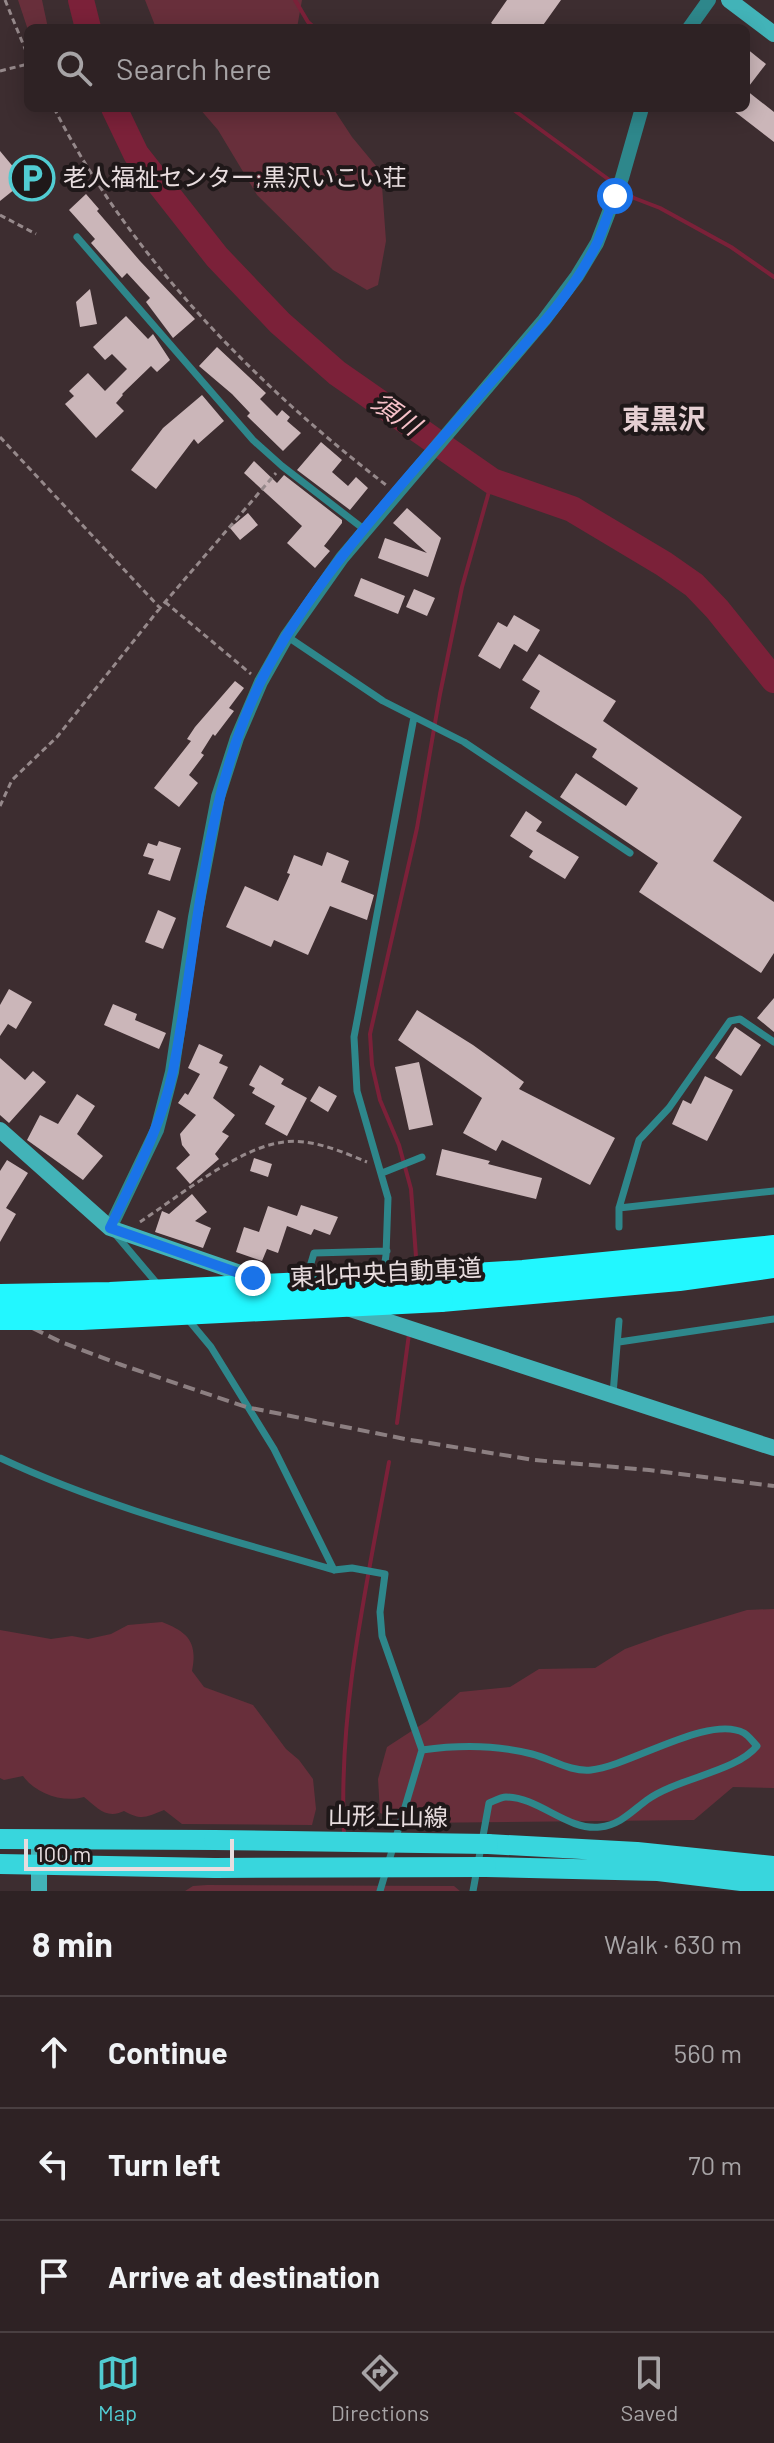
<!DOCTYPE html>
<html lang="en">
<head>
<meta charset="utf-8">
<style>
	body { margin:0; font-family:Barlow,"Noto Sans JP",sans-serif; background:#362a2c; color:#f1f3f6 }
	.scale { position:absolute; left:24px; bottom:20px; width:210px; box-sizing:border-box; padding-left:8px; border:4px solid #e8dddf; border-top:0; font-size:22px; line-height:28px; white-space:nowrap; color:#e8dddf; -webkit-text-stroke:6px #1f1819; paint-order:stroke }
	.stop { position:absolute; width:24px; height:24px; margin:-18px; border:6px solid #1a73e8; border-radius:50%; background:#fff }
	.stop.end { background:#1a73e8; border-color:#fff; box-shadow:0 2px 8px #0008 }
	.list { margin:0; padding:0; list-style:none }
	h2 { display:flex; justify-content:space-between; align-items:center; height:104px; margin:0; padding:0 32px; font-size:34px }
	h2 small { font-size:26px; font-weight:400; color:#a7a4a6 }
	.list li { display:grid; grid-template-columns:52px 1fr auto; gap:24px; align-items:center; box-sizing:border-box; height:112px; padding:0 32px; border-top:2px solid #493f41 }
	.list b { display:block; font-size:30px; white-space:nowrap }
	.list em { font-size:26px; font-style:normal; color:#a7a4a6 }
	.icon { flex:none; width:44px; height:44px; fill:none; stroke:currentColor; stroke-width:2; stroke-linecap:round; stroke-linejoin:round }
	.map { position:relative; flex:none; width:774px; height:1891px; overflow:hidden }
	.search { position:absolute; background:#2e2224; box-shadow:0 4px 20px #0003; left:24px; right:24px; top:24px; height:88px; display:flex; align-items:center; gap:20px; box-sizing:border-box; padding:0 28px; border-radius:12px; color:#a7a4a6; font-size:30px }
	.sheet { height:440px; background:#2e2224 }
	nav { display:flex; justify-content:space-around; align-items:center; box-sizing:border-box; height:112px; border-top:2px solid #493f41; background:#2e2224; font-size:22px; color:#a7a4a6 }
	nav a { display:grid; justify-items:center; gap:4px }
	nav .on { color:#51ccd2 }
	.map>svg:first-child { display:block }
</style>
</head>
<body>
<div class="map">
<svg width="774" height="1891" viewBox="0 0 774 1891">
	<rect width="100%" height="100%" fill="#3d2d30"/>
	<path fill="#682f3b" d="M18,0H42L48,28L28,30Z
		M145,0H302L297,28H156Z
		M199,108H333L352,137L381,172L386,241L378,285L367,290L333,270L257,195L218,130Z
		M774,1609V1788L733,1787L694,1820L410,1823L380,1813L378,1779L387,1747L427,1721L460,1692L510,1687L539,1669L595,1668L625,1649L664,1635L747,1610Z
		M162,1622C187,1632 198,1641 192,1671L204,1687L253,1705L286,1749L299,1760L313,1779L316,1809L312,1825L182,1824L164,1810C146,1817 142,1821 124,1811C106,1820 97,1807 84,1797C63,1803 36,1794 23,1776L4,1780L0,1778V1630L51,1639L72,1636L88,1639L111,1634L128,1625Z
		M207,1885L454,1886L460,1891H185L193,1886Z"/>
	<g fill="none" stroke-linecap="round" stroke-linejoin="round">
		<path stroke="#7b2139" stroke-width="4" d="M295,0L308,22L315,28
			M511,108L634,198L660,208L731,247L774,277
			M417,1270L411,1189L399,1145L380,1100L372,1065L370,1034L417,828L440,694L462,587L492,481
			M397,1423L409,1334
			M344,1834C338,1709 367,1584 389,1462"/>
		<path stroke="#7b2139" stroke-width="26" d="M81,0L88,28
			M114,108L136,154L217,257L280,323L337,373L492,481L572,509L664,564L694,585L717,609L774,680"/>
	</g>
	<path fill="#cbb6b9" d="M507,0H561L541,28H498L491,23Z
		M746,48L766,64L746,90Z
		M746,90L774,112V142L730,108H746Z
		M0,151L25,181L0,201Z
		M86,194L99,209L97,211L140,261L195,319L173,338L146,302L150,298L127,273L122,278L91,243L95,239L69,210Z
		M90,289L97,324L80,327L76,302Z
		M126,316L148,339L153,334L170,360L157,372L151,366L122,394L123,395L116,403L124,411L96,438L65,404L74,396L69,391L88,373L105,391L127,369L112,354L105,360L93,347Z
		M217,347L266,393L260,399L277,416L282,410L290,417L287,421L301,433L283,451L247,416L250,413L232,394L199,366Z
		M202,395L224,421L198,444L194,439L156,489L131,470L163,428Z
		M321,442L342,460L332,472L348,486L356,477L368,488L350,510L297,470Z
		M254,461L277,483L284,475L342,520V523L324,546L330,551L315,568L287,543L302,526L244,473Z
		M407,508L441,538L428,577L378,558L385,538L427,553L393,523Z
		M248,513L258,525L240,540L230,528Z
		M361,578L405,596L398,614L354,596Z
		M414,589L435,598L427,616L406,607Z
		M514,615L540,630L527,652L514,644L500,669L478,656L498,622L507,627Z
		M539,654L616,701L603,721L742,817L713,861L774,902V953L761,973L639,892L658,863L560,797L576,773L626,806L638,788L592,757L597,749L530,708L540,691L522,680Z
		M235,681L244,688L229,708L234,711L215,736L213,734L201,753L204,755L189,775L198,783L179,807L154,788L191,741L187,739L195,727Z
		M526,811L542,822L536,831L579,857L565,879L529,857L533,851L510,836Z
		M159,841L181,848L170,881L148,874L154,859L143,856L148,843L157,846Z
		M327,852L349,861L341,882L374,895L367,920L330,906L308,955L274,940L271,947L226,927L245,886L278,901L290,874L287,873L294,855L322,866Z
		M158,910L176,918L163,949L145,942Z
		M9,989L32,1002L16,1029L8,1024L0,1036V1005Z
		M774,998V1032L757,1018Z
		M113,1004L137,1014L135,1020L166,1033L159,1049L104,1025Z
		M417,1010L473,1045L524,1082L519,1089L615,1138L590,1185L502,1140L496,1151L463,1133L482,1098L398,1040Z
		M735,1027L761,1045L741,1076L715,1058Z
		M199,1044L223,1055L219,1063L228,1067L213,1098L235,1115L222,1132L229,1136L215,1154L219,1159L190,1184L176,1168L190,1155L182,1145L180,1134L196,1115L178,1103L185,1093L188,1095L200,1074L188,1068Z
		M0,1058L25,1080L33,1071L46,1082L9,1123L0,1115Z
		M419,1062L433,1125L409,1130L395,1067Z
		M260,1065L284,1079L281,1084L307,1098L287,1136L265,1124L275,1106L252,1093L255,1088L249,1085Z
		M705,1076L733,1090L707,1141L672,1124L683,1100L691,1104Z
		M319,1086L337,1096L328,1112L310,1101Z
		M77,1094L95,1106L77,1134L103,1156L83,1180L27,1140L40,1115L58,1124Z
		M442,1149L490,1161L488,1164L542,1178L536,1199L436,1175Z
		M254,1158L272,1164L268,1177L250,1171Z
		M7,1160L28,1173L6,1208L16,1214L0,1242V1171Z
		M192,1194L207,1212L195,1221L211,1228L203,1248L155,1232L162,1211L169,1214Z
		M301,1205L338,1217L330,1235L314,1229L311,1235L287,1226L278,1253L267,1249L262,1261L236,1252L244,1227L259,1232L268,1206L297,1216Z"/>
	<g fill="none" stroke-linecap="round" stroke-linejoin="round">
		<path stroke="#96898b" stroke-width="3" stroke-dasharray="6 4" stroke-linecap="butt" d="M5,0L28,56
			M0,71L28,64
			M54,108C131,258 254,383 386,485
			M0,215L36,234
			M0,437L160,608L276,473
			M165,602L251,674
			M0,806L12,780L57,737L160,608
			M140,1222C178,1197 239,1147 284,1142C311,1138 343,1152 367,1162"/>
		<path stroke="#2e878b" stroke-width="7" d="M77,237L253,440L282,466L365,530
			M288,637L383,701L464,742L630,853
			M382,1173L422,1157
			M619,1208L774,1191
			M619,1227V1208L639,1140L669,1108L730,1021L740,1019L774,1042
			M116,1235L160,1287
			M383,1276L386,1255L388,1198L357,1091L354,1037L414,717
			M306,1280L314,1253L387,1251
			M186,1317L211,1347L274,1449L334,1570
			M619,1342L774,1319
			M613,1394L619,1321
			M0,1458C106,1508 222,1537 334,1570L352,1568L385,1574L380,1612L382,1636L422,1750L380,1891
			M422,1750C458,1745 497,1745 532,1754C552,1759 570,1772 591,1770C630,1766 709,1714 744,1733C749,1736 753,1742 757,1746C736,1772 677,1778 647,1800C632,1811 620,1825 600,1827C567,1831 539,1797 506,1797C501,1797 494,1801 489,1803L473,1891"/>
		<path stroke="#2e878b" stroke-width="14" d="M689,28L709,0
			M110,1228L157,1130L172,1072L195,917L218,797L237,738L261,682L287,636L342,558L544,320L577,276L597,243L622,178L642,108"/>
		<path stroke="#42b3b8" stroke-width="16" d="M729,0L774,34
			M0,1130L110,1228L263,1281
			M350,1309L774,1448
			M39,1891V1839"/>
		<path stroke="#38d6dd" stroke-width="20" d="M0,1839L214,1840
			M488,1844L637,1852L774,1866
			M0,1864L215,1868
			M486,1867L658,1871L774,1885"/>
		<path stroke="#22f7ff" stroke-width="24" d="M440,1277L523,1272L774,1247
			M441,1300L679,1279L774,1266"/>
		<path stroke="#8c7f81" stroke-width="4" stroke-dasharray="12 6" stroke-linecap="butt" d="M0,1312L61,1342L119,1364L246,1407L405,1439L534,1460L649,1470L774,1486"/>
		<path stroke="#38d6dd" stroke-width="20" d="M214,1840L488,1844
			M215,1868L486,1867"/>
		<path stroke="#22f7ff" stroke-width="24" d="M0,1296L110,1294L440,1277
			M0,1318H82L441,1300"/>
	</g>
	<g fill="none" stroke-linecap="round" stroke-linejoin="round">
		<path stroke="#1a73e8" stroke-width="10" d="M253,1278L110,1228C134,1177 161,1127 173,1071C199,940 201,806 260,683C311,579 408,478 484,390C524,344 572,297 598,241C604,226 609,211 615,196"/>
	</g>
	<defs>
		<g id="parking-ring" transform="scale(2.3)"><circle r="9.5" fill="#1f1819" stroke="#51ccd2" stroke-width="1.5"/><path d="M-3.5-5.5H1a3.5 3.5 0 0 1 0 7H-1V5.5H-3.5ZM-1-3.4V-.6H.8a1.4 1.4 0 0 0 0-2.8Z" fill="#51ccd2"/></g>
	</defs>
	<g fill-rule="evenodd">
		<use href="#parking-ring" x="32" y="178"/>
	</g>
	<g text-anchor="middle" stroke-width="8" stroke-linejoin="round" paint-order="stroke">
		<g font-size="24" fill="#e8dddf" stroke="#1f1819" text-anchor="start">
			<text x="63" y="186">老人福祉センター;黒沢いこい荘</text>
		</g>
		<g font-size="24" fill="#e8dddf" stroke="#1f1819">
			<text transform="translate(386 1273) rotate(-3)" y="8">東北中央自動車道</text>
			<text transform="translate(388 1817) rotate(1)" y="8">山形上山線</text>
		</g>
		<g font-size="26" font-style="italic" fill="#f6c0c8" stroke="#1f1819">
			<text transform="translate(396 414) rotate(35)" y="9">須川</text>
		</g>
		<g font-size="28" font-weight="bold" fill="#e5cfd2" stroke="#1f1819">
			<text x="664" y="429">東黒沢</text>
		</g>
	</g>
</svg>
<div class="scale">100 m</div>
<div class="stop" style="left:615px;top:196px"></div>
<div class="stop end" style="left:253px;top:1278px"></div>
<div class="search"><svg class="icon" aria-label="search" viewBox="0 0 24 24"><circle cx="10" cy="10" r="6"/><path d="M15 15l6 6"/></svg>Search here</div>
</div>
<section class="sheet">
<h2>8 min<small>Walk · 630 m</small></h2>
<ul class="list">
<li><svg class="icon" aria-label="ahead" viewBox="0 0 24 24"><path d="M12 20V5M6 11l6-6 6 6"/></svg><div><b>Continue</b></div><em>560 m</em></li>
<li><svg class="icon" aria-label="left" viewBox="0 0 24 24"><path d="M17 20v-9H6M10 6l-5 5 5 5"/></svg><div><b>Turn left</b></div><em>70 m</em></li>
<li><svg class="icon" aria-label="arrive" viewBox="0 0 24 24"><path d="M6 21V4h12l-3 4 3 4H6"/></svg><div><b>Arrive at destination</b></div></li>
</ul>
</section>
<nav>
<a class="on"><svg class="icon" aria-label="map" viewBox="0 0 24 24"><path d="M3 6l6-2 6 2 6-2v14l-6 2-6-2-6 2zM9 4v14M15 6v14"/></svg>Map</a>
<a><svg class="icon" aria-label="directions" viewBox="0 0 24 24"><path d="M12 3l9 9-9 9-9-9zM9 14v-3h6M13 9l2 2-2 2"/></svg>Directions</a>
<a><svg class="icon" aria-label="saved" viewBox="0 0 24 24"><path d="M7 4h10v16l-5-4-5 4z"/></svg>Saved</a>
</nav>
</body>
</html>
